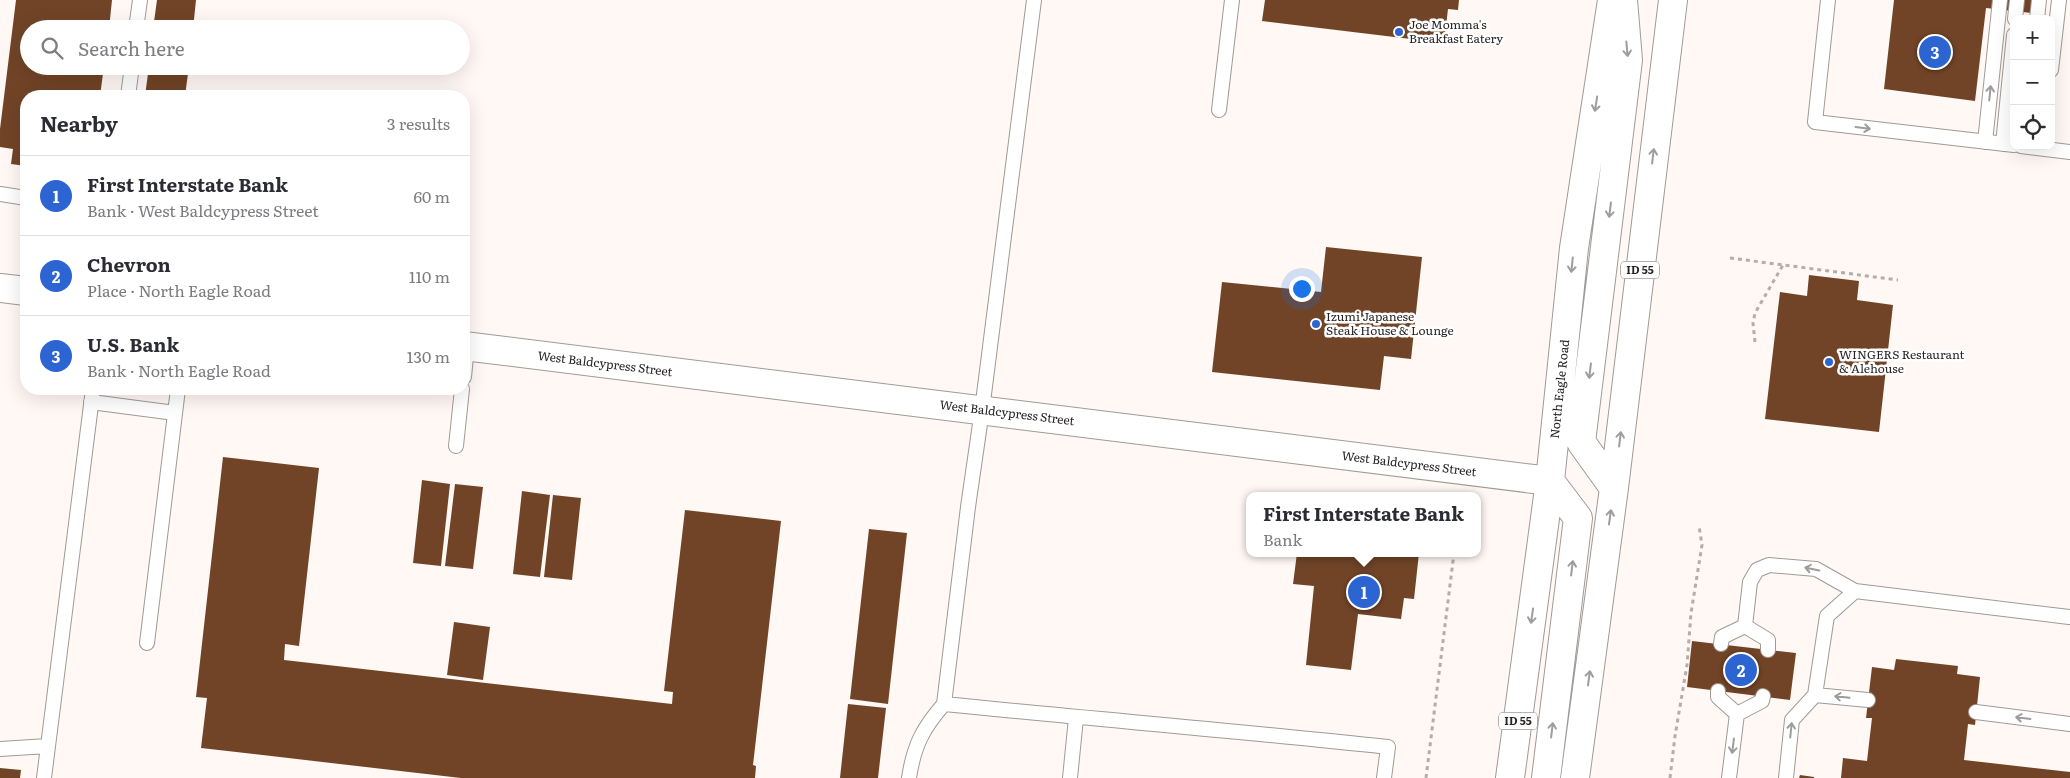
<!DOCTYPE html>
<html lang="en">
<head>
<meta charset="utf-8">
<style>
	body { margin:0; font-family:Literata,serif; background:#f7f7f7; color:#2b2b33 }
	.controls { position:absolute; right:15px; top:15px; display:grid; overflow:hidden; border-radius:10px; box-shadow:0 5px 20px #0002 }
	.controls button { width:45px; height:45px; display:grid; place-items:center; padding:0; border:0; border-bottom:1px solid #e1e1e2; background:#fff; color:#2b2b33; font:25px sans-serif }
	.you { position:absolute; left:1301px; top:288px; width:18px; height:18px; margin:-12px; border:4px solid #fff; border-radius:50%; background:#1a73e8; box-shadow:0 0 0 8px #1a73e833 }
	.badge { display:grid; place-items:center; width:32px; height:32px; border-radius:50%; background:#2c64d2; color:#fff; font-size:16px; font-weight:700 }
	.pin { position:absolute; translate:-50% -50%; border:2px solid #fff; box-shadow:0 1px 5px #0006 }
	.popup { position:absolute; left:1246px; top:492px; width:235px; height:65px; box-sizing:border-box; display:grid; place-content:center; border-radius:10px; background:#fff; filter:drop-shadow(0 1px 4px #0005); font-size:16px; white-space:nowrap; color:#7c7c81 }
	.popup b { font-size:19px; color:#2b2b33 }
	.popup::after { content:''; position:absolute; left:50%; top:100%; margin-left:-10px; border:10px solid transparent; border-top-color:#fff }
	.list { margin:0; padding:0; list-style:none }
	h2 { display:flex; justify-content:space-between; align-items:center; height:65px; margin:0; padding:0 20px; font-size:21px }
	h2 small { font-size:16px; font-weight:400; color:#7c7c81 }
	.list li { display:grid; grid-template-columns:32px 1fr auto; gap:15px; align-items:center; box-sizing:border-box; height:80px; padding:0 20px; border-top:1px solid #e1e1e2 }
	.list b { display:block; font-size:19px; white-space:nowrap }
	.list p { margin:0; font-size:16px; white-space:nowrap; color:#7c7c81 }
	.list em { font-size:16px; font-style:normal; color:#7c7c81 }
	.icon { flex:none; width:28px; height:28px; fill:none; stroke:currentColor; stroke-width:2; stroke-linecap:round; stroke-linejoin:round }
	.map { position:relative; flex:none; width:2070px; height:778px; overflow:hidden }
	.search { position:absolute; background:#fff; box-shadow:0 5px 20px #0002; left:20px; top:20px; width:450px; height:55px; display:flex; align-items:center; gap:12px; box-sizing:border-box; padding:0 18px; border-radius:28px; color:#7c7c81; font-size:19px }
	.panel { position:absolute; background:#fff; box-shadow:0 5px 20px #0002; left:20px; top:90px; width:450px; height:305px; border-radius:20px }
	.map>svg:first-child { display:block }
</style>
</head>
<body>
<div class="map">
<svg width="2070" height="778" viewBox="0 0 2070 778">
	<rect width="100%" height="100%" fill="#fff8f4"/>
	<path fill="#714427" d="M16,0H112L109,29H29V66H104L100,96H26V166L11,164L13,149L0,147V129Z
		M157,0H196L193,29H153Z
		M1265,0H1459L1458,10L1448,9L1444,43L1262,21Z
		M1894,0H2042L2040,14L1986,8L1975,101L1884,89Z
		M149,66H189L185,96H145Z
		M1326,247L1422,257L1411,359L1384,356L1380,390L1212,372L1222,282L1321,292Z
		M1809,275L1859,281L1857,300L1893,305L1879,432L1765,419L1780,292L1807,296Z
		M223,457L319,468L299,646L285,644L284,660L672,704L673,692L664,691L685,510L781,521L753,765L756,766L755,778H461L201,748L207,698L196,697Z
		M422,480L450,484L441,566L413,563Z
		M455,484L483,487L473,569L445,566Z
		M522,491L550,495L540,577L513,574Z
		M553,495L581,498L572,580L544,577Z
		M869,529L907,533L888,704L850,699Z
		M1297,553H1419L1414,599L1404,598L1401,619L1358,614L1351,670L1306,665L1314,586L1293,584Z
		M454,622L490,627L483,680L447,675Z
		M1692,641L1796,653L1790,700L1687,687Z
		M1896,659L1958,666L1957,674L1980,677L1975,725L1968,724L1964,760L2070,772V778H1841L1843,758L1867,761L1872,718H1866L1872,667L1894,670Z
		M848,704L886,708L878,778H840Z
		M0,768L21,770L20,778H0Z
		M1800,775L1814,777V778H1799Z"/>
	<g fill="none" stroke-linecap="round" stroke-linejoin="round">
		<g stroke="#a09a96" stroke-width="16">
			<path id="lane" d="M1828,0L1815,122L2014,145
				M2015,19L2017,0
				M2037,19L2039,0
				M136,29L140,0
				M2051,70L2059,0
				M128,96L132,66
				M1219,110L1232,0
				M1985,142L2000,0
				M2003,144L2014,35
				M2021,146L2070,152
				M0,194L26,198
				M464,377L467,346
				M91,402L175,413
				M456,446L462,389
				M1745,626L1750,582L1757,570L1769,565L1816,569L1855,591L2069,617
				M1745,626L1768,640V650
				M147,643L178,389
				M1721,644L1722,637L1745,626
				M1718,691V697L1737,714
				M1815,695L1868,700
				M944,704C1092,719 1240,731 1388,747L1384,778
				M1976,712L2070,724
				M1737,714L1762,701L1763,696
				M0,749L48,746
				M44,778L93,389
				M909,778C914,745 923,728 944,704L968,507L982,410L1034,0
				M1070,778L1076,718
				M1729,778L1737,714
				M1786,778L1792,720L1815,695L1827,616L1855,591"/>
		</g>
		<g stroke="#a09a96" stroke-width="30">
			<path id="street" d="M0,288L26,291
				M464,346L1550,481"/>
		</g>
		<g stroke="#a09a96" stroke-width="30">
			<path id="highway" d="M1614,488L1581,442L1628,60L1623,0
				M1510,778L1550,481L1574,248L1612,0
				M1546,778L1578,518L1550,481
				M1575,778L1614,488L1673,0"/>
		</g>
		<path stroke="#b3aeab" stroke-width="3" stroke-dasharray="4 4" stroke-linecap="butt" d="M1730,258L1898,280
			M1755,342L1753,323L1755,313L1783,265
			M1426,778L1454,553
			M1670,778L1675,736L1687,665L1691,613L1702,545L1699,526"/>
		<use href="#lane" stroke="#fff" stroke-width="14"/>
		<use href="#street" stroke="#fff" stroke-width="28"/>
		<use href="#highway" stroke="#fff" stroke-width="28"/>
	</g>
	<defs><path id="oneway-shaft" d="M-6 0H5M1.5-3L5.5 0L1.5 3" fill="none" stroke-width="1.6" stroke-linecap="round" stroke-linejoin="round" transform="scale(1.25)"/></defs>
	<g stroke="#9e9c9c">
		<use href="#oneway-shaft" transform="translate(1627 49) rotate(85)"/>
		<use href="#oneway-shaft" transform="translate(1990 93) rotate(-84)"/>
		<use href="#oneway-shaft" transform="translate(1596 104) rotate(99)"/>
		<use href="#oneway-shaft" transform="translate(1863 128) rotate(7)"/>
		<use href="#oneway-shaft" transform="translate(1653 156) rotate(-83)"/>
		<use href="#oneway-shaft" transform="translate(1610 210) rotate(97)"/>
		<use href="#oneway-shaft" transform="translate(1572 265) rotate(96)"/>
		<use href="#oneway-shaft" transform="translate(1590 371) rotate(97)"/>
		<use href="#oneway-shaft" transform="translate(1620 439) rotate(-83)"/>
		<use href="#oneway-shaft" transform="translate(1610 517) rotate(-82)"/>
		<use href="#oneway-shaft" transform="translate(1572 568) rotate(-83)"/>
		<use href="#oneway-shaft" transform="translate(1812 569) rotate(-168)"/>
		<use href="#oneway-shaft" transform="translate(1532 616) rotate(98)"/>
		<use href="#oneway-shaft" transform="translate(1589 678) rotate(-82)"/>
		<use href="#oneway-shaft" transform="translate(1842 697) rotate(-174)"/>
		<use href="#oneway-shaft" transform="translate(2023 718) rotate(-173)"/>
		<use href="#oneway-shaft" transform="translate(1552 730) rotate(-83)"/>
		<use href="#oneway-shaft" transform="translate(1791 730) rotate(-84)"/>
		<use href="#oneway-shaft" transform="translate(1733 746) rotate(97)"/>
	</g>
	<g fill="#2c64d2" stroke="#fff" stroke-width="2">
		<circle cx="1399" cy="32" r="5"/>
		<circle cx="1316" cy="324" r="5"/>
		<circle cx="1829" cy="362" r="5"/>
	</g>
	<g text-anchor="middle" stroke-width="5" stroke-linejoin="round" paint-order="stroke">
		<g fill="#fff" stroke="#686665" stroke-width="1">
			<rect x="1621" y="261.5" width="38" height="17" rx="4"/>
			<rect x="1499" y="712.5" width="38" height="17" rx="4"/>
		</g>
		<g font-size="11" font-weight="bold" fill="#272423">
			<text x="1640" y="274">ID 55</text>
			<text x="1518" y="725">ID 55</text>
		</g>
		<g font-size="12" fill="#272423" stroke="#fff" text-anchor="start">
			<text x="1409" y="29">Joe Momma's<tspan x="1409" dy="14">Breakfast Eatery</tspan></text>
			<text x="1326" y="321">Izumi Japanese<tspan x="1326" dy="14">Steak House &amp; Lounge</tspan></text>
			<text x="1839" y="359">WINGERS Restaurant<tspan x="1839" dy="14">&amp; Alehouse</tspan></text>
		</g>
		<g font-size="12" fill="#272423" stroke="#fff">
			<text transform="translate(605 364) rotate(7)" y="4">West Baldcypress Street</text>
			<text transform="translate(1560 389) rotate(-84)" y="4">North Eagle Road</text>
			<text transform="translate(1007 413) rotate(7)" y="4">West Baldcypress Street</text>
			<text transform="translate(1409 464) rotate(7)" y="4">West Baldcypress Street</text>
		</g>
	</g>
</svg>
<div class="controls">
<button>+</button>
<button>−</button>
<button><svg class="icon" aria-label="locate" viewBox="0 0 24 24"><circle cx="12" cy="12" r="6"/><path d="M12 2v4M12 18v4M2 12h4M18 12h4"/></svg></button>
</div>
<div class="you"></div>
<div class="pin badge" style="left:1364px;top:592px">1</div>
<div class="popup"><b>First Interstate Bank</b>Bank</div>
<div class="pin badge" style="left:1741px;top:670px">2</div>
<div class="pin badge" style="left:1935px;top:52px">3</div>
<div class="search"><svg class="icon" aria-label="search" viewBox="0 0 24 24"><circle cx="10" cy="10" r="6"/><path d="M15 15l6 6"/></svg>Search here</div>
<section class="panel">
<h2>Nearby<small>3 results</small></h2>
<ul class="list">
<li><span class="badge">1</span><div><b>First Interstate Bank</b><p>Bank · West Baldcypress Street</p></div><em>60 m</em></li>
<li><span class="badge">2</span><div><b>Chevron</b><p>Place · North Eagle Road</p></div><em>110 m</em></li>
<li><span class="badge">3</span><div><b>U.S. Bank</b><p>Bank · North Eagle Road</p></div><em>130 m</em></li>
</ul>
</section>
</div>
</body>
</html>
